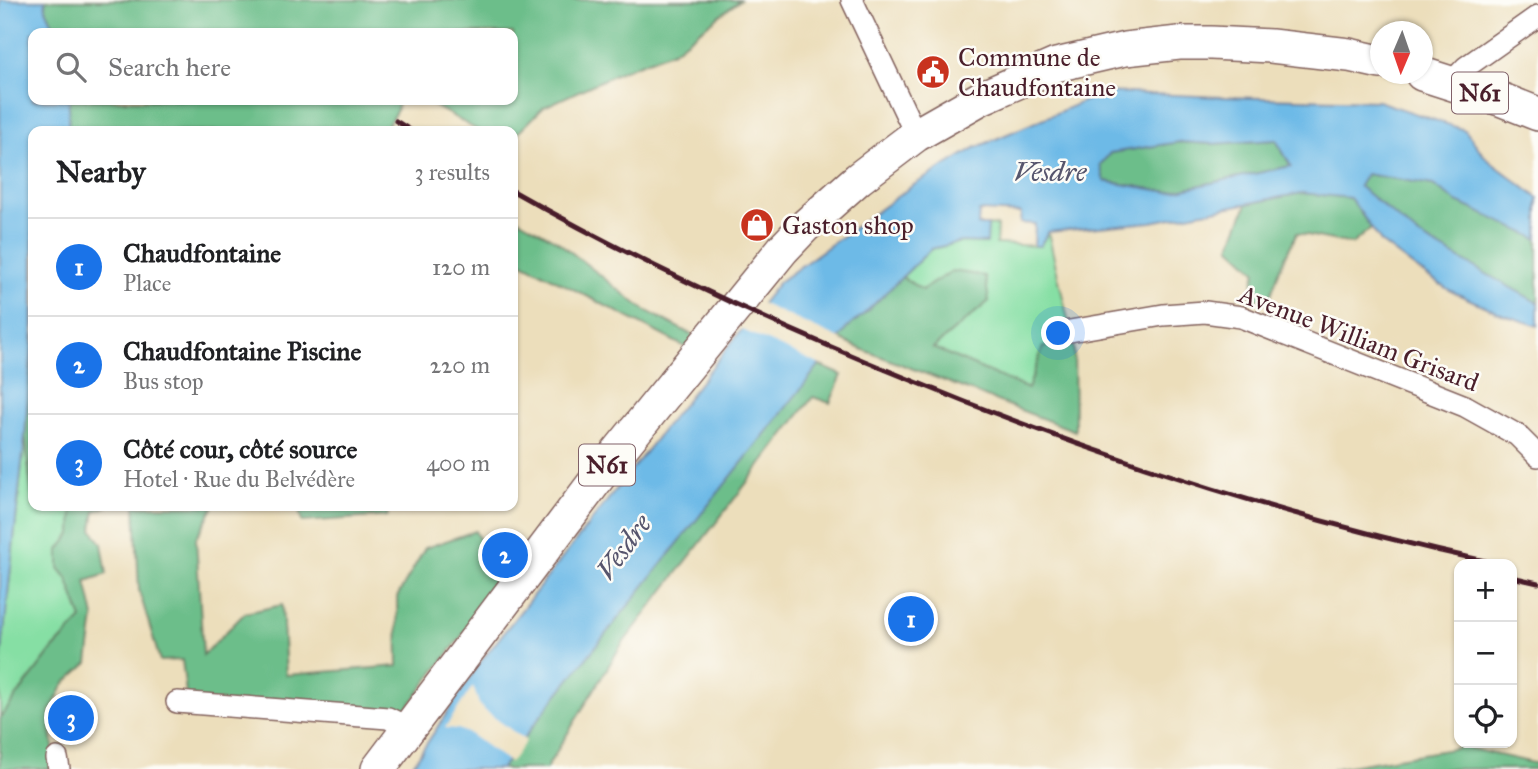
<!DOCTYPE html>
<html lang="en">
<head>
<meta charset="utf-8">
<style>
	body { margin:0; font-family:"IM FELL Great Primer",serif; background:#f2f2f2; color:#202124 }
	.controls { position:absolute; right:21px; bottom:21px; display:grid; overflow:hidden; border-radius:14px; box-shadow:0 2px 5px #0004 }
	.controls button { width:63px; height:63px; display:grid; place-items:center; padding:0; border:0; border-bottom:2px solid #e0e0e0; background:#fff; color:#202124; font:35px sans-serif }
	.compass { position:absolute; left:1370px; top:21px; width:63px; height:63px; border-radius:50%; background:#fff; box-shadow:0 2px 5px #0004; rotate:182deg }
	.you { position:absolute; left:1059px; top:334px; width:24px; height:24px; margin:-18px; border:5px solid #fff; border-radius:50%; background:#1a73e8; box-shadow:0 0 0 10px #1a73e833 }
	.badge { display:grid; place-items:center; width:46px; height:46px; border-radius:50%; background:#1a73e8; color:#fff; font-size:23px; font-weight:700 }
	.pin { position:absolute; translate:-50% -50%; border:4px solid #fff; box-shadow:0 2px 7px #0006 }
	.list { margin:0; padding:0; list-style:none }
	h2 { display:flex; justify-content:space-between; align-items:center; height:91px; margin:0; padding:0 28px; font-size:30px }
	h2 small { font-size:23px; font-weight:400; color:#757577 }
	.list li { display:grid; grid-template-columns:46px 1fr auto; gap:21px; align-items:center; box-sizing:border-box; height:98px; padding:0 28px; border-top:2px solid #e0e0e0 }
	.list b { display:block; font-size:26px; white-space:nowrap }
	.list p { margin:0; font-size:23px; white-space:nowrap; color:#757577 }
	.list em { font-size:23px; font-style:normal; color:#757577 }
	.icon { flex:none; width:38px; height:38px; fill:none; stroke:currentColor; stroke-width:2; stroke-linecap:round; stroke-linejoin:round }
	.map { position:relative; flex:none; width:1538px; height:769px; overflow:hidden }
	.search { position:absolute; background:#fff; box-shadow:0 2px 5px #0004; left:28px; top:28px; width:490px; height:77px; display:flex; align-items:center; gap:18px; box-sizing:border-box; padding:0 24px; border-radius:14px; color:#757577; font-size:26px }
	.panel { position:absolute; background:#fff; box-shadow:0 2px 5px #0004; left:28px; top:126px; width:490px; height:385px; border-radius:14px }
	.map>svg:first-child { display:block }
</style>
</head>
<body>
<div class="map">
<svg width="1538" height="769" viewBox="0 0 1538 769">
	<rect width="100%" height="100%" fill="#fdfcf7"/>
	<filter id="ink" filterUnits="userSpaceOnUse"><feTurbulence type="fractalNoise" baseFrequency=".0143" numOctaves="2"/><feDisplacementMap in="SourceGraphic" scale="14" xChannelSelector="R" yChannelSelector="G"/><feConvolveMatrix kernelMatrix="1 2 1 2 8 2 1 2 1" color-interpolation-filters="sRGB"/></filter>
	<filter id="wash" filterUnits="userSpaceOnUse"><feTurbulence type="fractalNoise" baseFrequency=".00686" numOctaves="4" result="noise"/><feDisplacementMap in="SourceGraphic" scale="28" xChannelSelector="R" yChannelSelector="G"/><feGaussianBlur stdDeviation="1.57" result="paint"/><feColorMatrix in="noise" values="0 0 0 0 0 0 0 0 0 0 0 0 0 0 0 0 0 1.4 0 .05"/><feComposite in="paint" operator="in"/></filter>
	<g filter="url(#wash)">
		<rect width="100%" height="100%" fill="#ecdebb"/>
		<path fill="#86dfa4" stroke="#687f68" stroke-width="2" d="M988,225L997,226L996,244L1040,246L1048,232L1074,346L1043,347L1028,389L933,348L989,301L952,271L922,290L902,277L931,249L961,242L986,243Z
			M25,436L33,506H60L73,511L72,533L59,550V568L67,578L82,619L53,649L0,718V669Z"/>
		<path fill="#6cbe8a" stroke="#5b6e5a" stroke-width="2" d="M45,0H740L673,51L624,70L544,107L513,138V131H479L424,100H513V33H57L46,9Z
			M69,100H398L397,110L384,131H68Z
			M1276,140L1291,166L1169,192L1104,181L1100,165L1110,153L1180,142L1212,144Z
			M1365,174L1433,185L1457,202L1536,237L1538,239V303L1419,236L1358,186Z
			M1302,193L1350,198L1371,228L1352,244L1297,233L1281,266L1268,303L1250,296L1256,271L1230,247L1247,204Z
			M513,216L557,241L643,309L694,336L689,349L513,258Z
			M952,271L985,276L989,301L933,348L1028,389L1043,347L1074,346L1075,431L861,349L839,339L847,328L864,314L902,277L922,290Z
			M33,333V496L32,495L25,436Z
			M819,365L842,375L830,403L813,397L620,647L546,769H501L542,714Z
			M60,506H108L95,511L92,529L102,544L107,574L86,581L94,617L88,663L64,684L50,712L55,769H0V718L53,649L82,619L67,578L59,568V550L72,533L73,511Z
			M135,506H214L196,538L203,655L245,613L282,605L286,675L398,666L397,597L425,548L475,531L502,583L397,721L187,702L182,660L160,661L139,590Z
			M298,506H386L388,516L302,522Z
			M1464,747L1538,764V769H1331Z"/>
		<path fill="#6dbae7" stroke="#5c6c89" stroke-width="2" fill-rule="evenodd" d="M0,0H45L46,9L57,33H33V100H69L68,131H33V333L25,436L0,669Z
			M1105,92L1222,97L1378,101L1465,130L1486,158L1538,198V239L1457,202L1433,185L1366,174L1359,186L1419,236L1538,303V326L1504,315L1451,291L1415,268L1382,243L1350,198L1302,193L1151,222L1048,232L1040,246H1034L1035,224L1020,223L1021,213L979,211L978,225H988L987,243L961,242L931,249L864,314L847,328L804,385L542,714L501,769H410L479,664L779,282L912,186L975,148ZM1276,140L1291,166L1169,192L1104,181L1100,165L1110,153L1180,142L1212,144Z"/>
		<path fill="#ecdebb" d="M758,302L842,340L823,366L738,328Z
			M473,686L479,704L483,709L526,741L510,763L470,734L458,729L445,728Z"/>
	</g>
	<g filter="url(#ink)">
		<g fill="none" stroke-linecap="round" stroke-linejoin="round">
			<g stroke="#83625d" stroke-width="24">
				<path id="minor" d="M852,0L916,135
					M1451,83L1466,67L1538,16
					M1064,332L1163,315L1205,312L1241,317L1465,406L1517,435L1538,456
					M177,702L388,718L408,728
					M57,758L59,769"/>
			</g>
			<g stroke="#83625d" stroke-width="36">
				<path id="primary" d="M1422,74L1500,99L1538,114
					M378,769L609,463L783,249L804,227L858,179L916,135L981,98L1056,65L1125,49L1179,43H1211L1271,46L1349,55L1380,62"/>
			</g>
			<use href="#minor" stroke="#fff" stroke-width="21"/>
			<use href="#primary" stroke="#fff" stroke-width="33"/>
			<path stroke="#4a1f2b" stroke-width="5" d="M396,121L412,131
				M513,191C638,262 768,322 901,376C1094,456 1294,520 1498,564
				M1512,577L1538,583"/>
		</g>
	</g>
	<defs>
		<g id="civic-disc" transform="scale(1.75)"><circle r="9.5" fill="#c8321e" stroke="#fdfcf7"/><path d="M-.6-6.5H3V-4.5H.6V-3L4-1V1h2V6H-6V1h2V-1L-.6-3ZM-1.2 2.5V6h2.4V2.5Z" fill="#fff"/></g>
		<g id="shop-disc" transform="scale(1.75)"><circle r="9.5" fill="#c8321e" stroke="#fdfcf7"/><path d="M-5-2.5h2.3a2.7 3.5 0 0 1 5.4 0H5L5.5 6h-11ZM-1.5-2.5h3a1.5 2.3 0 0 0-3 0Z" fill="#fff"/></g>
	</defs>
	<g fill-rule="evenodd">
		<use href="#civic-disc" x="933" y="72"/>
		<use href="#shop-disc" x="757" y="225"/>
	</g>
	<g text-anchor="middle" stroke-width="5" stroke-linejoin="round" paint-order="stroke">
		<g fill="#fdfcf7" stroke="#806168" stroke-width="2">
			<rect x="1452" y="72.5" width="56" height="41" rx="5"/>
			<rect x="579" y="444.5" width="56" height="41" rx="5"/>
		</g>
		<g font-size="24" font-weight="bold" fill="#4a1f2b">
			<text x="1480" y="101">N61</text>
			<text x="607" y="473">N61</text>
		</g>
		<g font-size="26" fill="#4a1f2b" stroke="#fdfcf7" text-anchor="start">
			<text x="958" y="66">Commune de<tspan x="958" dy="30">Chaudfontaine</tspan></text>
			<text x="782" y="234">Gaston shop</text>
		</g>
		<g font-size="26" fill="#4a1f2b" stroke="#fdfcf7">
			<text transform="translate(1359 338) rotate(21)" y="9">Avenue William Grisard</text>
		</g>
		<g font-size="28" font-style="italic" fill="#56556d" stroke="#fdfcf7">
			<text x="1050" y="181">Vesdre</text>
			<text transform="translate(623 547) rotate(-54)" y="10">Vesdre</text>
		</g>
	</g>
</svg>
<div class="controls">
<button>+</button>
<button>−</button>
<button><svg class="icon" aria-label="locate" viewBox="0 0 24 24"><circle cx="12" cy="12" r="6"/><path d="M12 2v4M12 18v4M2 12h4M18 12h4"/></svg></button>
</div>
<svg class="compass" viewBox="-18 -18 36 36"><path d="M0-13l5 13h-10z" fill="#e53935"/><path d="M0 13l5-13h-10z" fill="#757577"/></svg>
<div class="you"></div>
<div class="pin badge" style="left:911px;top:619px">1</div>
<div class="pin badge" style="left:505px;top:555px">2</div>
<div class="pin badge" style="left:71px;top:718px">3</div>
<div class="search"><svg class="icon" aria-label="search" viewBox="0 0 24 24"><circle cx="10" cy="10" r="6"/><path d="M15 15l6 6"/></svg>Search here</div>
<section class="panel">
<h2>Nearby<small>3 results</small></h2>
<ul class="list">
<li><span class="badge">1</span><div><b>Chaudfontaine</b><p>Place</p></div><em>120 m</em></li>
<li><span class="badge">2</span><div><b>Chaudfontaine Piscine</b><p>Bus stop</p></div><em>220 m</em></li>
<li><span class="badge">3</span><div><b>Côté cour, côté source</b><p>Hotel · Rue du Belvédère</p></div><em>400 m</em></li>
</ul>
</section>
</div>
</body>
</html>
